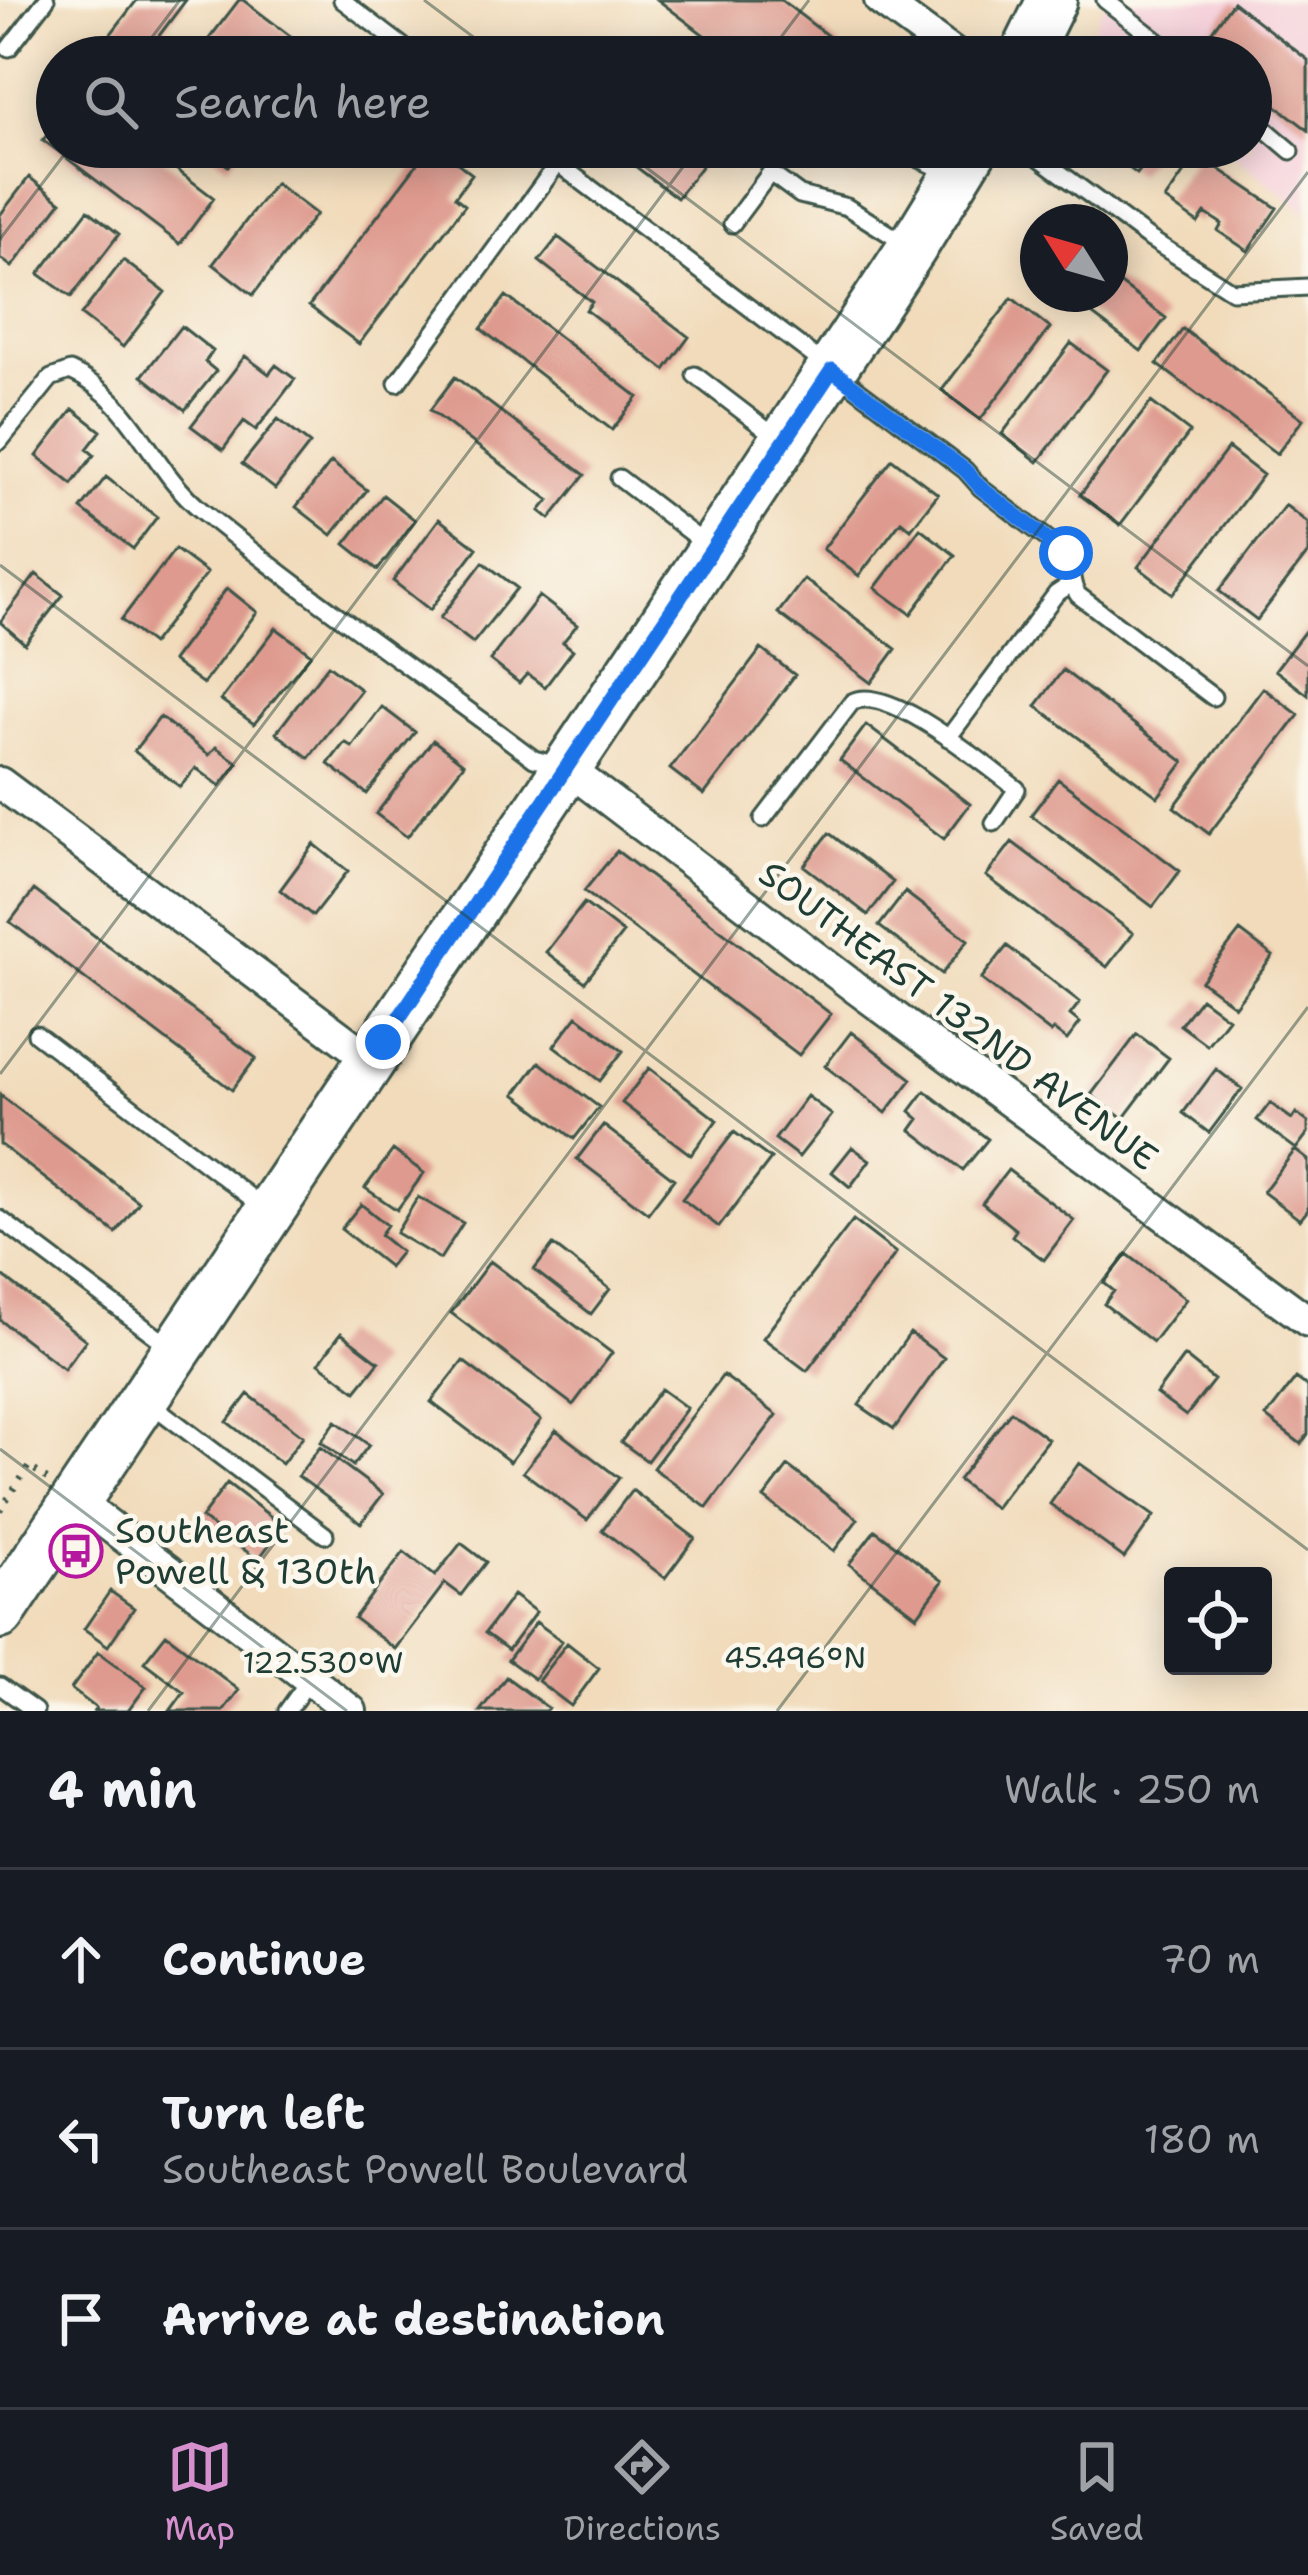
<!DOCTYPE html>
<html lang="en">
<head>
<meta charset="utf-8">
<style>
	body { margin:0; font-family:"Shantell Sans",sans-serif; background:#20242c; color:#f1f3f6 }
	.controls { position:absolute; right:36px; bottom:36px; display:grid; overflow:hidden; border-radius:12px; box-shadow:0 6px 30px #0003 }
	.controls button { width:108px; height:108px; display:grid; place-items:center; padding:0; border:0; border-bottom:3px solid #363941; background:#171b24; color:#f1f3f6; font:60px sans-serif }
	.compass { position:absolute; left:1020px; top:204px; width:108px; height:108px; border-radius:50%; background:#171b24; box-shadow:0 6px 30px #0003; rotate:307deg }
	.stop { position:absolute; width:36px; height:36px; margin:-27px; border:9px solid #1a73e8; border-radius:50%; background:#fff }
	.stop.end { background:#1a73e8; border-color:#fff; box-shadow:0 3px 12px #0008 }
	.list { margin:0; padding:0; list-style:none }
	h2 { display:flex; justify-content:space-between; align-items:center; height:156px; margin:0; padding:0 48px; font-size:51px }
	h2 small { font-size:39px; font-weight:400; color:#9ea1a6 }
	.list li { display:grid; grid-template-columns:78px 1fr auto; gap:36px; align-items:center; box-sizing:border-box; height:180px; padding:0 48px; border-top:3px solid #363941 }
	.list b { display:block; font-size:45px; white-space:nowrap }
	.list p { margin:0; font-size:39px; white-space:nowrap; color:#9ea1a6 }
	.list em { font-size:39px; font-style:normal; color:#9ea1a6 }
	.icon { flex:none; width:66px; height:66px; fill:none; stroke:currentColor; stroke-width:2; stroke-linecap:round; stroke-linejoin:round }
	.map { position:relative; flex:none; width:1308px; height:1711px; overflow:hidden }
	.search { position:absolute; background:#171b24; box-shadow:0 6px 30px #0003; left:36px; right:36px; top:36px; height:132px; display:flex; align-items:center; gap:30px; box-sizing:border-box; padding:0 42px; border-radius:66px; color:#9ea1a6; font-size:45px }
	.sheet { height:696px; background:#171b24 }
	nav { display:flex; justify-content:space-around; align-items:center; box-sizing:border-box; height:168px; border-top:3px solid #363941; background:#171b24; font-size:33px; color:#9ea1a6 }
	nav a { display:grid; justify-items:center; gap:6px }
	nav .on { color:#d690ce }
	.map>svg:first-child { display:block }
</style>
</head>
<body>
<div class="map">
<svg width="1308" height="1711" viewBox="0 0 1308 1711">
	<rect width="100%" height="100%" fill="#fbf7ec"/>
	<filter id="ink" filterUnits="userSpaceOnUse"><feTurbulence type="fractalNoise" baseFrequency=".00833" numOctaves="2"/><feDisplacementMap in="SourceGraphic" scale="24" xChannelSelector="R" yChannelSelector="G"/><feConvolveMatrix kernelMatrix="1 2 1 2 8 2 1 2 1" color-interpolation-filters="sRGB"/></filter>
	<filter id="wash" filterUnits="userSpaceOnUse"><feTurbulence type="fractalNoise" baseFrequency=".004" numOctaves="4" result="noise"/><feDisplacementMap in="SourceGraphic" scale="48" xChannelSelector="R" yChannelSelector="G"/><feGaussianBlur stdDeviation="2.7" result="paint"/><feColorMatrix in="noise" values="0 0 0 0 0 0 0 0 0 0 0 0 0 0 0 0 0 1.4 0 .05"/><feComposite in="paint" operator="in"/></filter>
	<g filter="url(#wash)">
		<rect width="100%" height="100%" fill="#f1dbbb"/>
		<path fill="#f5cfda" d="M1106,0H1308V214L1223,147H1251V57H1109L1088,40Z"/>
		<g id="blocks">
			<path fill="#de9a8e" d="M137,0H186L143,57H93Z
				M239,0H243L318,57H221L205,44Z
				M658,0H781L841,46L833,57H733Z
				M1233,2L1308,60V130L1251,86V57H1213L1200,47Z
				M567,35L595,57H550Z
				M57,122V147H147L214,198L180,244L43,140Z
				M203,147H242L228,166Z
				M430,147H437L472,174L455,197L465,205L359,344L309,306Z
				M610,147H716L677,198Z
				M1101,147H1158L1137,174Z
				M1197,154L1277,208L1248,251L1218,231L1222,224L1205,213L1198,223L1165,200Z
				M29,177L61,202L12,267L0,258V215Z
				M275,183L316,214L253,295L213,264Z
				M88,210L119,234L71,297L39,274Z
				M558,237L689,337L665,370L586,310L592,302L539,261Z
				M123,260L165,292L123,347L81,315Z
				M1110,276L1166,318L1141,351L1065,294H1110Z
				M506,296L638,397L612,430L481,329Z
				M1012,298L1050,328L980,420L942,390Z
				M181,326L213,351L205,362L216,371L185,410L142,376Z
				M1183,329L1303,419L1277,454L1157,364Z
				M1071,343L1107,370L1038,462L1002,434Z
				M245,356L269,374L276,365L295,379L256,430L244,421L223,450L191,426Z
				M455,377L585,475L550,519L540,511L549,500L430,410Z
				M1151,402L1190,432L1120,525L1080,495Z
				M73,409L101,431L87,449L94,455L72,484L37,456Z
				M278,419L310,444L275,489L242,464Z
				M1228,448L1263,475L1173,594L1138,567Z
				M892,459L938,494L911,529L901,521L859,576L823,549Z
				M331,462L367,490L332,535L296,507Z
				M106,477L157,517L133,549L81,509Z
				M383,495L415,520L378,570L345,544Z
				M1285,505L1308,523V553L1257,620L1219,591Z
				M439,519L477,548L430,610L393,581Z
				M920,528L955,555L911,614L875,588Z
				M175,549L207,573L152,644L121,620Z
				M483,562L517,588L473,643L440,618Z
				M36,574L63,595L25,644L0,622Z
				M804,579L896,649L871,683L778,613Z
				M227,588L257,612L203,684L172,661Z
				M539,596L577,625L563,642L573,650L545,687L527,674L519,683L490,660Z
				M1308,627V695L1275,670Z
				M276,628L311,654L254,724L221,700Z
				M761,649L795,675L704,795L670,769Z
				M328,665L361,690L309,758L276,733Z
				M1063,670L1184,762L1158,797L1036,706Z
				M1263,688L1299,715L1209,834L1174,807Z
				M382,707L415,732L367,794L328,764L345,742L352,747Z
				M160,717L209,755L216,747L238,763L220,786L196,768L180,787L134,751Z
				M866,725L970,804L944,839L840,760Z
				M433,740L464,764L407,837L376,814Z
				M1058,779L1180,871L1153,907L1031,815Z
				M829,833L893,882L868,915L804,866Z
				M1012,842L1133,933L1107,967L986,876Z
				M314,844L348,871L313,916L280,890Z
				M617,851L831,1014L799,1055L584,891Z
				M34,890L256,1058L232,1090L10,922Z
				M905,892L968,940L942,974L879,926Z
				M584,903L623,933L585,982L546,952Z
				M1240,931L1273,956L1235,1006L1201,981Z
				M1007,946L1080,1002L1070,1015L1080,1023L1067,1040L1054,1030L1051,1033L981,979Z
				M1201,998L1228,1018L1207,1045L1180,1025Z
				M577,1016L623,1051L600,1081L554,1046Z
				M851,1032L912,1079L886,1113L825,1066Z
				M1137,1034L1169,1058L1123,1119L1091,1095Z
				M539,1062L599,1107L574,1139L515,1094Z
				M649,1068L717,1120L691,1155L622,1103Z
				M1216,1069L1242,1089L1209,1133L1183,1113Z
				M925,1091L988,1139L963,1170L911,1130L919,1119L910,1111Z
				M0,1095L139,1202L116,1233L0,1144Z
				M807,1096L832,1115L799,1157L775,1139Z
				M1270,1103L1292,1119L1296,1113L1308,1122V1133L1296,1149L1257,1120Z
				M603,1125L674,1179L648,1213L577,1159Z
				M734,1132L771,1159L719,1227L682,1199Z
				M852,1147L870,1160L850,1187L832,1172Z
				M393,1150L424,1173L397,1210L365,1188Z
				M1295,1150L1308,1160V1210L1300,1220L1263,1192Z
				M1008,1170L1074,1220L1044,1260L1012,1236L1016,1230L982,1203Z
				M418,1197L463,1223L440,1259L396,1233Z
				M361,1204L387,1225L380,1235L401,1252L389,1267L341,1229Z
				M853,1220L896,1253L807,1371L763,1338Z
				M553,1245L610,1289L591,1314L534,1270Z
				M1127,1254L1186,1299L1153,1342L1104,1304L1114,1291L1104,1283Z
				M490,1261L612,1353L573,1405L451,1313Z
				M0,1274L86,1340L64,1369L0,1320Z
				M341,1333L379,1362L356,1391L319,1363Z
				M910,1333L944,1358L894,1429L859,1405Z
				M1184,1356L1214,1380L1186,1416L1156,1394Z
				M463,1361L541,1420L510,1462L431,1402Z
				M723,1375L777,1415L707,1508L653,1468Z
				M1296,1378L1308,1387V1434L1301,1444L1266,1417Z
				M661,1389L687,1408L647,1461L621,1442Z
				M248,1394L303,1436L282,1464L227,1422Z
				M1011,1411L1048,1439L995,1508L958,1480Z
				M336,1421L369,1445L353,1466L321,1442Z
				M556,1430L619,1478L587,1520L523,1472Z
				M320,1447L383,1494L361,1523L298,1476Z
				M1079,1463L1154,1516L1124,1558L1050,1504Z
				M788,1466L858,1519L834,1551L764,1498Z
				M227,1483L283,1526L258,1560L201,1518Z
				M632,1490L695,1538L665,1578L602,1530Z
				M875,1530L943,1581L917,1616L849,1564Z
				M461,1543L486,1562L461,1595L445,1583L395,1649L354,1618L404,1552L435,1576Z
				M110,1591L134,1608L108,1646L84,1629Z
				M513,1595L536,1612L508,1650L485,1633Z
				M536,1622L562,1641L534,1679L508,1660Z
				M166,1634L239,1690L223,1711H170L184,1692L144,1662Z
				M567,1643L599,1668L571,1706L538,1681Z
				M98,1652L146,1687L128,1711H94L96,1708L71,1689Z
				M506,1677L548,1708L545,1711H480Z"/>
		</g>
	</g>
	<g filter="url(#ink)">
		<use href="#blocks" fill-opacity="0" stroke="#3e5548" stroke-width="3"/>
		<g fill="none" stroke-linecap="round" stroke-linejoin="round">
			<g stroke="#3e5548" stroke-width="21">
				<path id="service" d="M342,0L417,57
					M1105,0L1178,57
					M9,48L46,0
					M1251,117L1291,151
					M536,147L965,470L981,488L1066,553C1075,567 1068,581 1078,595L1213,697
					M893,147L950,173
					M1025,147L1147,237L1232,291L1308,287
					M732,224L770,173L800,195L847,207L904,243
					M695,375L776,437
					M397,383L558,163
					M0,441L51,378L70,371C134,399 150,468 201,510C307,597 424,676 534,759L557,765
					M619,478L709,547
					M948,738L1056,594L1071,584
					M763,819L852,702C888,682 986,766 1017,789L994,823
					M36,1034L267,1210
					M0,1219L169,1346
					M150,1403L325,1535
					M0,1686L35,1711
					M287,1711L310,1679"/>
			</g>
			<g stroke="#3e5548" stroke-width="36">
				<path id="minor" d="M880,0L958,57
					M567,768L857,989L1308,1321
					M0,783L371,1060
					M76,1500L351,1711"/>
			</g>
			<g stroke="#3e5548" stroke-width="54">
				<path id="primary" d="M1024,57L1052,0
					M0,1614L664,623L912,248L974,147"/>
			</g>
			<path stroke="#3e5548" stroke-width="6" stroke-dasharray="3 9" stroke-linecap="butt" d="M0,1510L29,1466L47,1479"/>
			<use href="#service" stroke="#fff" stroke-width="15"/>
			<use href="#minor" stroke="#fff" stroke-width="30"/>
			<use href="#primary" stroke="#fff" stroke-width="48"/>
		</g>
	</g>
	<g fill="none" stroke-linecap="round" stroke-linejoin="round" filter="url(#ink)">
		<path stroke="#1a73e8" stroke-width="15" d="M383,1042L832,370L965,470L981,488L1066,553"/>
	</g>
	<path fill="none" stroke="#1f3d34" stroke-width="3" stroke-opacity="0.45" d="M424,0L500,57M137,57L180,0M766,57L809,0M619,147L1308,666M0,239L70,147M0,565L1308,1550M0,1074L698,147M0,1449L347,1711M148,1711L1308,172M777,1711L1308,1007"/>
	<defs>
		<g id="bus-ring" transform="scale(2.7)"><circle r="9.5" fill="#fbf7ec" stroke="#b5179e" stroke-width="1.5"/><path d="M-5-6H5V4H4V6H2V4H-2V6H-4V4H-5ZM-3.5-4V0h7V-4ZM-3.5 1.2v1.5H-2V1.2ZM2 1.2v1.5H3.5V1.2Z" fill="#b5179e"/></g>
	</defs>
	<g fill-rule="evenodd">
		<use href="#bus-ring" x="76" y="1551"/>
	</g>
	<g text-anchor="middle" stroke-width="9" stroke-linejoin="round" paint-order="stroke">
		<g font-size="36" fill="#1f3d34" stroke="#fbf7ec">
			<text transform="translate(959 1015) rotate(37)" y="13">SOUTHEAST 132ND AVENUE</text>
		</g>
		<g font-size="36" fill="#1f3d34" stroke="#fbf7ec" text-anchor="start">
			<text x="115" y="1543">Southeast<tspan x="115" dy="41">Powell &amp; 130th</tspan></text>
		</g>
	</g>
	<g font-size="30" text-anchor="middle" fill="#1f3d34" stroke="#fbf7ec" stroke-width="9" stroke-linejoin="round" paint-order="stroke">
		<text x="795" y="1668">45.496°N</text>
		<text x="323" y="1673">122.530°W</text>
	</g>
</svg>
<div class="controls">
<button><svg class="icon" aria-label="locate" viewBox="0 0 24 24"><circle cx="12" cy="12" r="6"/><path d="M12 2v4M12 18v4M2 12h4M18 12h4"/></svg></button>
</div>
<svg class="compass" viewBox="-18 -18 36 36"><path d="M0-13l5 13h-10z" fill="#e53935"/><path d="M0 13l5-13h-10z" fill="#9ea1a6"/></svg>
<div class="stop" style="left:1066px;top:553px"></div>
<div class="stop end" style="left:383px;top:1042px"></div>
<div class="search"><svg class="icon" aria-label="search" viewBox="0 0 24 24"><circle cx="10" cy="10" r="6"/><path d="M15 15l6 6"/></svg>Search here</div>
</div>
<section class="sheet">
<h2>4 min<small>Walk · 250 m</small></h2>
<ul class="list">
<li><svg class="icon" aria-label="ahead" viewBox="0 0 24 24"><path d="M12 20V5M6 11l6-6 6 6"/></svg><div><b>Continue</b></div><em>70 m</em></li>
<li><svg class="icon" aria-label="left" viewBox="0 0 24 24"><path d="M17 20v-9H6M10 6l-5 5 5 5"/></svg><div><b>Turn left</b><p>Southeast Powell Boulevard</p></div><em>180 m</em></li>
<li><svg class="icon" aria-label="arrive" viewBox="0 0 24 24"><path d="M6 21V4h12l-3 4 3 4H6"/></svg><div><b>Arrive at destination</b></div></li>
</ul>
</section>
<nav>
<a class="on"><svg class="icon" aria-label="map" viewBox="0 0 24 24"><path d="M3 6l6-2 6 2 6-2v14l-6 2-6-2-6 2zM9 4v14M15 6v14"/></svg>Map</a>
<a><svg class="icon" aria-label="directions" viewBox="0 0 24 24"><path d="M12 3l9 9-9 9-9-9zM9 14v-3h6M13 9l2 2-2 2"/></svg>Directions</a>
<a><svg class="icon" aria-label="saved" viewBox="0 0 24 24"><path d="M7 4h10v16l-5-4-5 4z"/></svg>Saved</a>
</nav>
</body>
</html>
